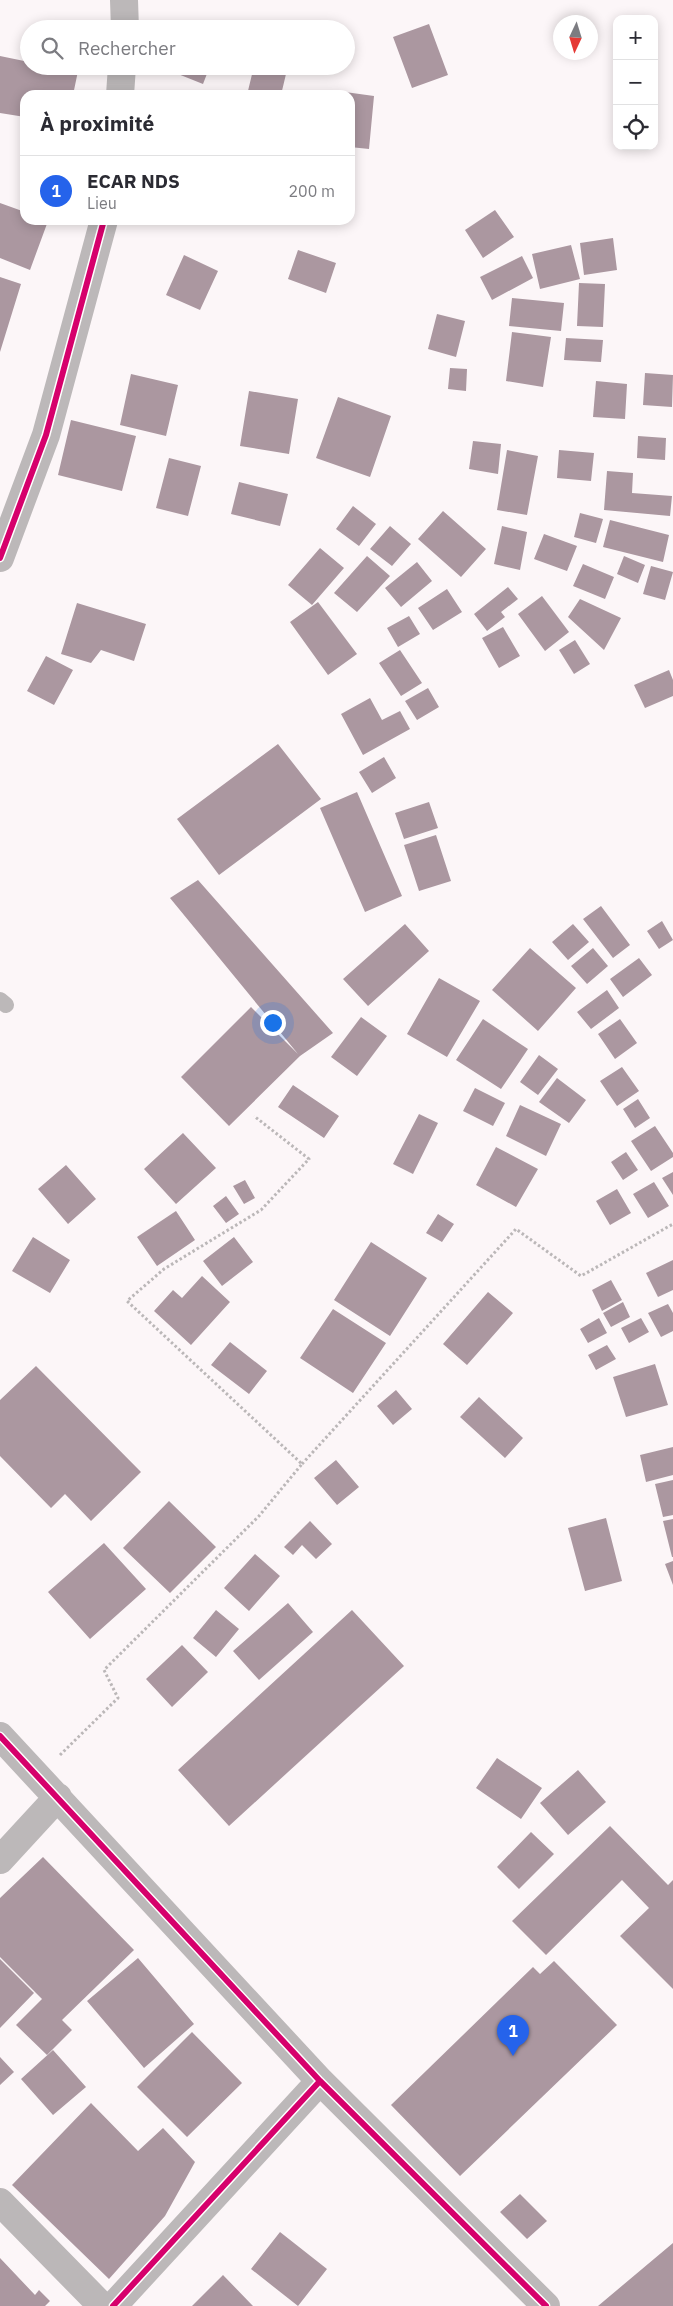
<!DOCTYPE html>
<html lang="fr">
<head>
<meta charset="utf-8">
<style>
	body { margin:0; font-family:"IBM Plex Sans",sans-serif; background:#f7f7f7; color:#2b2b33 }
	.controls { position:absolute; right:15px; top:15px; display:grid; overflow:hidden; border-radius:10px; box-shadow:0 2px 12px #0003 }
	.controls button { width:45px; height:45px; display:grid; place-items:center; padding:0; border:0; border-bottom:1px solid #e1e1e2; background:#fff; color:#2b2b33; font:25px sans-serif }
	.compass { position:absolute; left:553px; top:15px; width:45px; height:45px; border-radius:50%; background:#fff; box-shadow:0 2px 12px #0003; rotate:184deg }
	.you { position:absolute; left:272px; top:1022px; width:18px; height:18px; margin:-12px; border:4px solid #fff; border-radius:50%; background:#1a73e8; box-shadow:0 0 0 8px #1a73e833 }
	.badge { display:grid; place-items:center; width:32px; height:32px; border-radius:50%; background:#2563eb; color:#fff; font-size:16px; font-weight:700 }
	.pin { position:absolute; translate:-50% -41px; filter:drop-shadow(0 1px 2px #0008) }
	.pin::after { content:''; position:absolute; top:26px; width:18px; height:15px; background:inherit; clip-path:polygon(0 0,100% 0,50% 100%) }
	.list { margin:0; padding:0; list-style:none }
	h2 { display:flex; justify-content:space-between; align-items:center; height:65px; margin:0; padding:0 20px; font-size:21px }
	h2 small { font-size:16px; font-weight:400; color:#7c7c81 }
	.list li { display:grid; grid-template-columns:32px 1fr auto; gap:15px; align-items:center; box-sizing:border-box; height:70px; padding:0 20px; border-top:1px solid #e1e1e2 }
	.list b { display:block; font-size:19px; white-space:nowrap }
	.list p { margin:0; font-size:16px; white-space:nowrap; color:#7c7c81 }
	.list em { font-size:16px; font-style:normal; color:#7c7c81 }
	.icon { flex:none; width:28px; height:28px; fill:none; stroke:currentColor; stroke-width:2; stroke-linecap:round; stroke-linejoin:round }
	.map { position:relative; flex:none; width:673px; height:2306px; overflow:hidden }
	.search { position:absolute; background:#fff; box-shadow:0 2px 12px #0003; left:20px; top:20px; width:335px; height:55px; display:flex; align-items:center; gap:12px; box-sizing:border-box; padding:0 18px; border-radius:28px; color:#7c7c81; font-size:19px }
	.panel { position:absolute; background:#fff; box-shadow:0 2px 12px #0003; left:20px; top:90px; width:335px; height:135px; border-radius:15px }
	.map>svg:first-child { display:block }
</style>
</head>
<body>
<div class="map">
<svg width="673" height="2306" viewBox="0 0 673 2306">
	<rect width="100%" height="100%" fill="#fcf6f8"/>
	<path fill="#ab97a0" d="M429,24L448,75L412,88L393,37Z
		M0,56L29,62V66H53L78,71L73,95H25V117L0,113Z
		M176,66H210L203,84L173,72Z
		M254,66L286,74L281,95H247Z
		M345,92L374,96L369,149L350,147V95H345Z
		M0,203L25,212V220L48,221L30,270L0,258Z
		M495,210L514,237L483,258L465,230Z
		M613,238L617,270L584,275L580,243Z
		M571,245L580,279L540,289L532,254Z
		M298,250L336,263L326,293L288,279Z
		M184,255L218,271L200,310L166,295Z
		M522,256L533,278L492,300L480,277Z
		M0,277L21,284L0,352Z
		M579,283L605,284L603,327L577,326Z
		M512,298L564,303L561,331L509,326Z
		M437,314L465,321L456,357L428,349Z
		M512,332L551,337L543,387L506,381Z
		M566,338L603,340L601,362L564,360Z
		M450,368L467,369L466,391L448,389Z
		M645,373L673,375L672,407L643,405Z
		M131,374L178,385L166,436L120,425Z
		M596,381L627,384L625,419L593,417Z
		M249,391L298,399L289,454L240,446Z
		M338,397L391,416L370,477L316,458Z
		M71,420L136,436L122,491L58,475Z
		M638,436L666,438L665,460L637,458Z
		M473,441L501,444L498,474L469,469Z
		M507,450L538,456L527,515L497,510Z
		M559,450L594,453L591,481L557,478Z
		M169,458L201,466L188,516L156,508Z
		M607,471L633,473L632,493L672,496L670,516L604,510Z
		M239,482L288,494L280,526L231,514Z
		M353,506L376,524L359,546L336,529Z
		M443,511L486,549L461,577L418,539Z
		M580,513L603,519L596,543L574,537Z
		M610,520L669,535L663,562L603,547Z
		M390,526L411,544L392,566L370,549Z
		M502,526L527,532L520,570L494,564Z
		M544,534L577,546L567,571L534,559Z
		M320,548L344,568L312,605L288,585Z
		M367,556L390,576L357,612L334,593Z
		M624,556L645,565L638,583L617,574Z
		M417,562L432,581L401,607L385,588Z
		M583,564L614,577L605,599L573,586Z
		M651,566L673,572L665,600L643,594Z
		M508,587L518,599L501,612L505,617L487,631L474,614Z
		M447,589L462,612L433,630L418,608Z
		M542,596L569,632L545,651L518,614Z
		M580,599L621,618L604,650L568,617Z
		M318,602L357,654L328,675L290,622Z
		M77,603L146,624L134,661L101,650L91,663L61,654Z
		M409,616L420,634L398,647L387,628Z
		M503,627L520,656L499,668L482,638Z
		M575,640L590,664L574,674L559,650Z
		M400,650L422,683L401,696L379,663Z
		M46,656L73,670L54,705L27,691Z
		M669,670L673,680V696L645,708L634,685Z
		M428,688L439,707L417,720L405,701Z
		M370,698L382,720L400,711L410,729L363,755L341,714Z
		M278,744L321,799L219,875L177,819Z
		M384,757L396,778L372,793L359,772Z
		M357,792L402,896L365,912L320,808Z
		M429,802L438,828L404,839L395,813Z
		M436,835L451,881L419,891L404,845Z
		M198,880L333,1033L300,1056L229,1126L181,1077L251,1007L298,1054L170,898Z
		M601,906L630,945L613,958L583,919Z
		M662,921L673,940L659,949L647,931Z
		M405,924L429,951L368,1006L343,979Z
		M573,924L589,942L568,960L552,942Z
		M530,948L576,988L538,1031L492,990Z
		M593,948L608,966L587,984L571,966Z
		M639,958L652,975L623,997L610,979Z
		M439,978L480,1001L447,1057L407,1034Z
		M607,990L619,1008L591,1029L577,1012Z
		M361,1017L387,1036L357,1076L331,1057Z
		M483,1019L528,1049L501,1089L456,1060Z
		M620,1019L637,1043L615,1059L598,1034Z
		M539,1055L558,1069L538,1095L520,1082Z
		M622,1067L639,1091L617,1106L600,1081Z
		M557,1078L586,1100L569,1123L539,1102Z
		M293,1085L339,1116L324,1138L278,1107Z
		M475,1088L505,1103L493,1126L463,1111Z
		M638,1099L650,1118L635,1128L623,1109Z
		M520,1105L561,1124L546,1156L506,1136Z
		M419,1114L438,1123L413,1174L393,1164Z
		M655,1126L673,1153V1157L651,1171L631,1141Z
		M183,1133L216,1168L176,1204L144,1169Z
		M496,1147L538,1169L516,1207L476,1185Z
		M626,1152L638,1170L623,1180L611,1162Z
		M66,1165L96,1199L68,1224L38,1189Z
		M673,1172V1195L662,1178Z
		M245,1180L255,1198L244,1204L233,1186Z
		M654,1182L669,1206L648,1218L633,1194Z
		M617,1189L631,1213L610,1225L596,1201Z
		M226,1196L239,1214L226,1223L213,1206Z
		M176,1211L195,1240L157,1266L137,1237Z
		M438,1214L454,1224L442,1242L426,1233Z
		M33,1237L70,1260L50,1293L12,1271Z
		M234,1237L253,1262L222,1286L203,1261Z
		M371,1242L427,1278L390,1336L334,1300Z
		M673,1260V1290L658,1297L646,1273Z
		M202,1276L230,1302L191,1345L154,1311L173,1290L182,1298Z
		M611,1280L622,1300L602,1311L592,1290Z
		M488,1292L513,1313L467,1365L443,1344Z
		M623,1302L630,1317L611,1327L603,1313Z
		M668,1304L673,1313V1331L661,1337L648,1313Z
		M333,1309L386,1343L353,1393L300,1358Z
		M599,1318L607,1333L588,1343L580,1329Z
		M641,1318L649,1332L629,1343L621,1328Z
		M230,1342L267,1371L249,1394L211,1365Z
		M607,1345L616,1359L596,1370L588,1355Z
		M655,1364L668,1405L626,1417L613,1377Z
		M36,1366L141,1472L91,1521L65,1494L51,1508L0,1456V1400Z
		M396,1390L412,1409L393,1425L377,1406Z
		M479,1397L523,1438L505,1458L460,1417Z
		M673,1447V1475L646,1482L640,1455Z
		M336,1460L359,1487L337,1505L314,1478Z
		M673,1480V1515L663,1517L655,1484Z
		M169,1501L216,1547L170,1593L123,1548Z
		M606,1518L622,1581L585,1591L568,1528Z
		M673,1519V1557H672L663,1521Z
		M310,1521L332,1544L316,1559L302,1545L293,1555L284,1547Z
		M104,1543L146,1589L90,1639L48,1592Z
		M255,1554L280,1576L249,1611L224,1588Z
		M673,1561V1585L665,1564Z
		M288,1603L313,1632L259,1680L233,1651Z
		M216,1610L239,1629L216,1657L193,1638Z
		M352,1610L404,1666L229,1826L178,1770Z
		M182,1645L208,1672L172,1707L146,1679Z
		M497,1758L542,1788L521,1819L476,1788Z
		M578,1770L606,1802L568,1835L540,1803Z
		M610,1826L668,1885L673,1880V1989L620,1936L649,1908L622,1880L546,1955L512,1921Z
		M531,1832L554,1854L519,1889L497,1867Z
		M43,1857L134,1950L62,2020L72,2030L47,2055L16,2025L42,1999L0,1957V1898Z
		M138,1958L194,2024L144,2068L87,2001Z
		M0,1959L34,1993L0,2028Z
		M554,1961L617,2025L460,2176L391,2105L533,1967L540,1974Z
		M192,2032L242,2083L187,2137L137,2087Z
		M53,2050L86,2087L53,2115L21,2079Z
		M0,2057L14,2072L0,2085Z
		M91,2103L138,2151L163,2128L195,2162L165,2216L109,2279L12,2185Z
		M520,2194L547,2221L527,2239L500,2212Z
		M280,2232L327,2269L298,2306L251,2269Z
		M673,2243V2306H598Z
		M0,2258L35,2295L39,2290L50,2301L45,2306H0Z
		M223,2275L253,2306H192Z"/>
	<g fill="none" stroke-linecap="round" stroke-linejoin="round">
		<path stroke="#bbb7b8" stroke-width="3" stroke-dasharray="2.5 2.5" stroke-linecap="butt" d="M302,1464L516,1229L581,1276L673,1224
			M60,1755L118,1698L104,1670L259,1516L302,1464L127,1301L164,1269L261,1210L309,1159L254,1116"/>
		<path stroke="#bcb8b9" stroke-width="16" d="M0,1000L6,1005"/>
		<path stroke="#bcb8b9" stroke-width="28" d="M124,0L125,29
			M120,95L122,66
			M0,558L46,435L104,220
			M0,1736L320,2081L546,2306
			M0,1860L58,1797
			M113,2306L320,2081"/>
		<path stroke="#bbb7b8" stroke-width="28" d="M0,2202L102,2306"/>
		<g stroke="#fff" stroke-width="9">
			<path id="cycleway" d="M0,558L46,435L104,220
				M0,1736L320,2081L546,2306
				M113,2306L320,2081"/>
		</g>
		<use href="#cycleway" stroke="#d6006c" stroke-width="6"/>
	</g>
</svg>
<div class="controls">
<button>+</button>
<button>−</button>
<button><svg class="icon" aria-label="locate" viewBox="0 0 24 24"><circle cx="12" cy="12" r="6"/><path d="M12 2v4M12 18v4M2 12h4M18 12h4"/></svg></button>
</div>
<svg class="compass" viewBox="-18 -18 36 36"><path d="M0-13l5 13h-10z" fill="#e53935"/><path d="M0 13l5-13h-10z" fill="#7c7c81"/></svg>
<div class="you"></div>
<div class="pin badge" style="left:513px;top:2056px">1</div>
<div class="search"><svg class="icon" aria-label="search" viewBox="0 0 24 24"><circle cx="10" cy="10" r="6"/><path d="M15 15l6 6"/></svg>Rechercher</div>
<section class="panel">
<h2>À proximité<small></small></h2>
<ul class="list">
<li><span class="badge">1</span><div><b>ECAR NDS</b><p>Lieu</p></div><em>200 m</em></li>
</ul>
</section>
</div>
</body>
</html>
